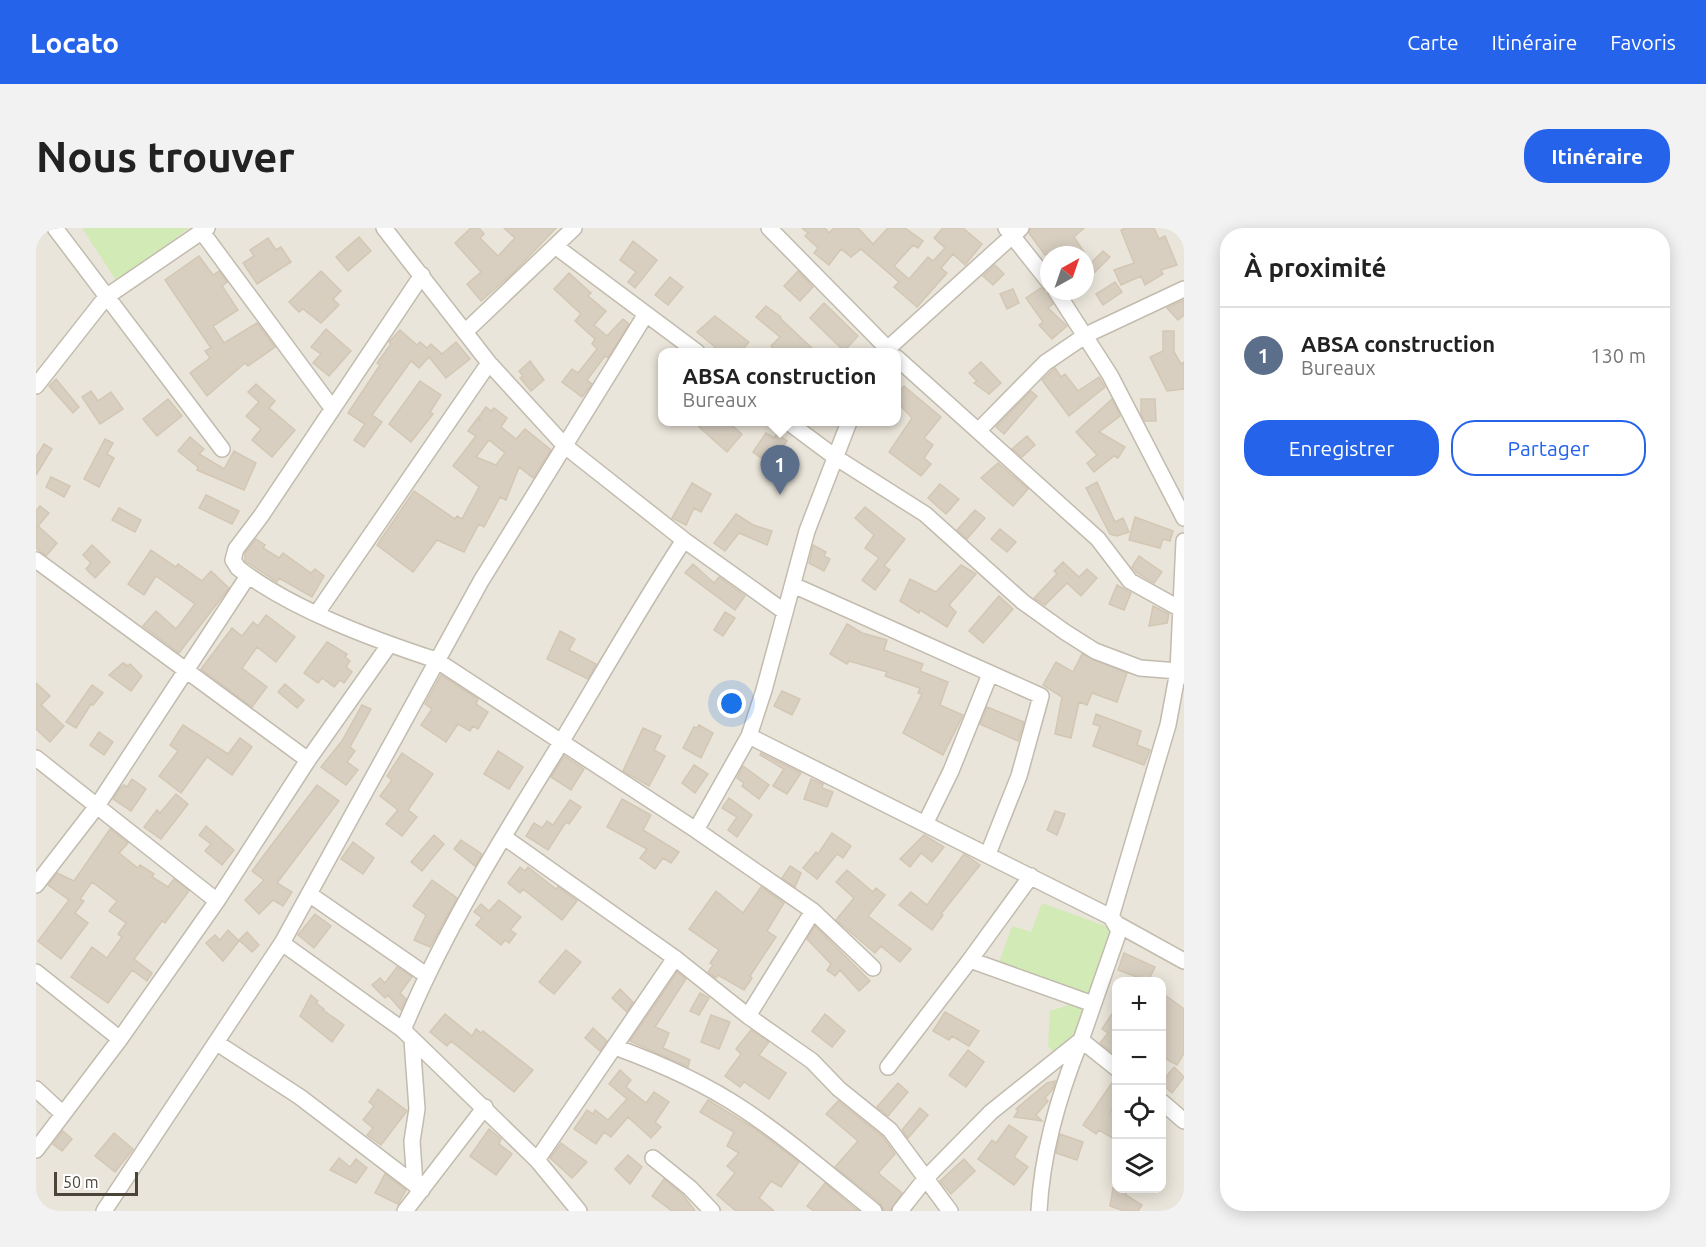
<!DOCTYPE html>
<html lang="fr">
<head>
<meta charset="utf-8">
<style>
	body { margin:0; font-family:Ubuntu,sans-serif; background:#f2f2f2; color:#222 }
	.controls { position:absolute; right:18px; bottom:18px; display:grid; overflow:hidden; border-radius:12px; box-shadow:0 3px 15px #0003 }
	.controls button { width:54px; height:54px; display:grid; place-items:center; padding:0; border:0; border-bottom:2px solid #e0e0e0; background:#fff; color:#222; font:30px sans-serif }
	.compass { position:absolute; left:1004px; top:18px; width:54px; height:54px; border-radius:50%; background:#fff; box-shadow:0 3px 15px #0003; rotate:40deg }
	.scale { position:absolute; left:18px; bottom:15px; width:84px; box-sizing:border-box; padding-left:6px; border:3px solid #4b4439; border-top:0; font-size:16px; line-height:21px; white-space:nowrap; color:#4b4439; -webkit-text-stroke:4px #fff; paint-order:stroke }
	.you { position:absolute; left:696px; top:476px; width:21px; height:21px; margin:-15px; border:4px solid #fff; border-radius:50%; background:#1a73e8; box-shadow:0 0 0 9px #1a73e833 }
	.badge { display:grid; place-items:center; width:39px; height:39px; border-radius:50%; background:#2563eb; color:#fff; font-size:20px; font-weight:700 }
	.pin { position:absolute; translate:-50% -50px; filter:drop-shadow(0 2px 3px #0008) }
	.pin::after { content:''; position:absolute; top:32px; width:21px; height:18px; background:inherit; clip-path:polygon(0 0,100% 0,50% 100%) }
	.popup { position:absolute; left:622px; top:120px; width:243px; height:78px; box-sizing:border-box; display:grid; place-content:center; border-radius:12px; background:#fff; filter:drop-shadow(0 2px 4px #0005); font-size:20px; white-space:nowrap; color:#767676 }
	.popup b { font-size:22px; color:#222 }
	.popup::after { content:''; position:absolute; left:50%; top:100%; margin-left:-12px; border:12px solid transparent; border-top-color:#fff }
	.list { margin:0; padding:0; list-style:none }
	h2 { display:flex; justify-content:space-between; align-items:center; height:78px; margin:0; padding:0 24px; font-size:26px }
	h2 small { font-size:20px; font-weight:400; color:#767676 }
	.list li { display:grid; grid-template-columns:39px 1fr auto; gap:18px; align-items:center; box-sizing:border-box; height:96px; padding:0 24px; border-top:2px solid #e0e0e0 }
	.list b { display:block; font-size:22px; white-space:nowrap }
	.list p { margin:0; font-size:20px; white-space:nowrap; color:#767676 }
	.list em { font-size:20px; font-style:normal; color:#767676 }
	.actions { display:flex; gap:12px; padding:18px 24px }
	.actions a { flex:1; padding:14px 0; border:2px solid #2563eb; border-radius:24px; text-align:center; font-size:21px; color:#2563eb }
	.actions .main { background:#2563eb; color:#fff }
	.icon { flex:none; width:33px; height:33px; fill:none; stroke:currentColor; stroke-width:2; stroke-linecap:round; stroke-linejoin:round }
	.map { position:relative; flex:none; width:1148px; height:983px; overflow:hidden; border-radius:24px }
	header { display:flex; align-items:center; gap:36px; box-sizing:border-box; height:84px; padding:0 30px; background:#2563eb; color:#fff }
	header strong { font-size:28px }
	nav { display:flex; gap:33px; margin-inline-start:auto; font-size:21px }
	.intro { display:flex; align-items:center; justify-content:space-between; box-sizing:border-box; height:144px; padding:0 36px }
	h1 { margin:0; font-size:42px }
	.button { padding:15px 27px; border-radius:24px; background:#2563eb; color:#fff; font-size:21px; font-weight:700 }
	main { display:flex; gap:36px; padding:0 36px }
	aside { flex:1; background:#fff; border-radius:24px; box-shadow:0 3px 15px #0003 }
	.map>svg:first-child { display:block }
</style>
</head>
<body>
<header>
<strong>Locato</strong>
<nav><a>Carte</a><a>Itinéraire</a><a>Favoris</a></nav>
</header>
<div class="intro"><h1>Nous trouver</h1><a class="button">Itinéraire</a></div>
<main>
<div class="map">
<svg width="1148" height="983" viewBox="0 0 1148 983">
	<rect width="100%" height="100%" fill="#f6f3ec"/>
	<path fill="#eae5da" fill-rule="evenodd" d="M0,0H1148V983H0ZM1013,27H1049V63H1013ZM627,124H861V194H627ZM1080,754H1126V960H1080Z"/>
	<path fill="#d2eab5" d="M46,0H153L81,54Z
		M1006,675L1083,703L1045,812L1024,831L1012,818L1014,783L1036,776L962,737L976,698L995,704Z"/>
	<path fill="#d8cfc1" stroke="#d3c7b4" stroke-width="1.5" fill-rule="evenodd" d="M435,0H443L448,6L444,10L462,28L479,10L468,0H520L479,43L445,73L431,56L445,44L419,15Z
		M766,0H789L793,5L798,0H822L837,16L852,0H869L887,13L882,20L877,17L858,38L873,51L892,29L897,33L909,20L898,10L907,0H927L946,16L929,37L917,26L905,40L911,45L881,79L858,59L863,54L825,21L815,29L805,21L793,37L778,25L782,20L769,8L772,5Z
		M994,0H1048L1038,9L1050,27H1009L993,5Z
		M1089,0H1118L1123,11L1129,8L1141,37L1125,42L1127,46L1109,57L1105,48L1085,57L1078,42L1098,35L1085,2Z
		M323,9L335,23L312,43L300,29Z
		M232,10L240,22L245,19L255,34L221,56L207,35L218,28L214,22Z
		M597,13L621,32L599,60L592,54L600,44L584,32Z
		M1067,23L1074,29L1058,45L1052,38Z
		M163,28L177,47L183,43L191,54L186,58L202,82L177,98L188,115L221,95L239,119L212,138L209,135L171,168L154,145L174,130L169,123L175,120L129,52Z
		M959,37L968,46L957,57L947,48Z
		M285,43L305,63L297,71L303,77L285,95L267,81L263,84L253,74Z
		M762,43L777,59L764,73L748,58Z
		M533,45L555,65L552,68L570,83L558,97L571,108L587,91L593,96L572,130L569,128L551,152L556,156L546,169L526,154L536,141L542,145L561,121L556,116L559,111L539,93L545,86L518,61Z
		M634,49L647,59L632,77L619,67Z
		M1079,54L1086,64L1067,77L1060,66Z
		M1005,60L1010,63L1017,76L1012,80L1031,98L1016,111L1003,97L1007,94L990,70Z
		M977,61L983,75L971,81L964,66Z
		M1148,72V87L1142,92L1131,80Z
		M788,75L822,108L808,123L774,90Z
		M730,78L745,89L744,90L780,124H743L735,118L744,109L720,89Z
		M679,88L713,114L704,124H675L679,119L661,104Z
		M290,101L315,123L293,148L277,135L285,126L275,119Z
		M364,102L381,117L384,114L391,120L395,116L406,126L420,114L434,131L410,150L393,129L383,140L375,133L336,187L346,194L328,219L318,212L329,196L312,185L344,137L341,135L355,116L353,114Z
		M1127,103H1138V124L1145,136L1148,134V161L1131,163L1114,129L1127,123Z
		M494,133L508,152L495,163L484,150L487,148L483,143Z
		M945,134L965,155L953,166L938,155L941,153L933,145Z
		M1019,140L1025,149L1029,146L1042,163L1063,149L1069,159L1033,188L1006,152Z
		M20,151L43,179L37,185L13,158Z
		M384,153L405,167L394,184L397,186L375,214L353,196Z
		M220,156L239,173L233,180L259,202L236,229L216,212L225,201L210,188L223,174L212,164Z
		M868,158L905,189L888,210L897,217L888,230L895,236L885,248L853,224L876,190L861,174V166Z
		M55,163L62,173L75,164L87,181L64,196L46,169Z
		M995,163L1001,168L968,206L960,199Z
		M132,171L146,188L121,208L107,191Z
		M1076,171L1084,188L1063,204L1089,219L1082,230L1078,228L1058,244L1051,235L1061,227L1040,204Z
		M1105,171H1119L1120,193H1109L1105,186Z
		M450,179L455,183L458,180L471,190L465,199L480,211L489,201L515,222L497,250L483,239L470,272L464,269L448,299L443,296L428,324L401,312L377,344L341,317L378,263L419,291L421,288L426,291L443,259L417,238L440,208L432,203L441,191L445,193L442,190ZM453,212L469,225L460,237L440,229Z
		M668,194H692L706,206L691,224L663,199Z
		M730,205L738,210L741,206L751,213L734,236L717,224Z
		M991,208L999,217L986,229L976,221Z
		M154,209L168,221L163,226L188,241L198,223L220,235L208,262L161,242L162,239L142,223Z
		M69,211L77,215L71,226L78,230L63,259L48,251Z
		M8,216L16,221L0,247V229Z
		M962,235L992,261L977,278L945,250Z
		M15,249L34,258L28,269L10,259Z
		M1061,254L1079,294L1087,290L1093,304L1081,308L1074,306L1050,260Z
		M656,255L675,266L665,284L658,280L650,297L636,290Z
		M904,256L923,271L910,286L892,270Z
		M170,267L203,283L196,296L163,280Z
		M4,278L13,285L2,298L21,315L10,328L0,320V283Z
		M829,279L869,311L848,338L854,342L839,362L826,352L843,330L829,320L838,307L819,290Z
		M83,280L105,292L99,304L76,292Z
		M939,282L949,290L931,311L921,302Z
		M700,286L717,297L736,303L731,317L703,305L689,323L678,315Z
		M1099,289L1137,303L1134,313L1127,311L1124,320L1093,312Z
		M964,301L980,314L971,324L955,311Z
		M220,311L229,317L227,320L243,330L247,325L275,345L279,341L288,348L276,369L243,350L241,354L209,333V325Z
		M56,317L74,334L59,350L50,341L55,335L47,327Z
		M777,317L790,324L788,328L794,331L788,343L773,335Z
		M115,322L140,339L142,336L166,353L175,343L193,360L143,425L107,398L120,383L140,401L159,376L120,348L108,367L92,356Z
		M1103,328L1126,344L1118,355L1101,345L1096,339Z
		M1027,334L1043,349L1051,341L1061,350L1045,368L1031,355L1009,377L998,370L1021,346L1018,343Z
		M657,336L678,355L683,349L709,368L699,382L649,345Z
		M925,337L940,346L913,377L920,384L911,399L884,382L883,385L864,373L874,351L900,364Z
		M1081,357L1095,365L1088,382L1073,376Z
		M963,368L977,381L947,415L933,403Z
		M1117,378L1133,386L1131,395L1113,398Z
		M689,384L699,390L687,408L678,402Z
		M230,387L259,409L240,434L221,419L206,440L231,459L216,479L165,441L196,400L206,408L217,394L222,398Z
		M811,396L826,405L851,412L848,422L887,436L884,443L912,454L904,477L927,487L907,527L867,505L886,466L882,465L884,460L849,448L851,444L813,433L811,436L794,426Z
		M524,403L539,411L533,422L560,436L552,451L511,431Z
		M291,414L311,426L309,429L314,433L310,439L316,444L308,455L304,452L298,459L286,450L282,455L268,445Z
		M1046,426L1091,445L1081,474L1056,465L1051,477L1043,474L1035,510L1019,506L1026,469L1007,457L1020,434L1037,444Z
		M87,435L92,438L94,436L106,448L95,463L73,447Z
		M405,447L442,471L440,476L452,484L442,501L437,498L434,503L422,496L410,514L385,497L396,481L389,476Z
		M0,455L14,468L5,477L28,498L14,514L0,501Z
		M249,456L268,472L261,480L242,464Z
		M56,457L67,465L57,477L55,476L40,500L30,494Z
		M746,463L764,471L756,487L738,478Z
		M326,477L335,481L314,519L319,523L311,534L322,542L310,557L285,539L306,513Z
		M951,479L988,494L982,513L944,496Z
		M1060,486L1105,503L1101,517L1114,522L1108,537L1057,518L1064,498L1057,496Z
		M147,497L192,526L204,510L216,519L196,547L171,529L145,565L123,548L142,523L134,517Z
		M663,497L677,505L665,530L647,520L658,499L661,500Z
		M607,500L625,508L618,522L629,528L613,558L587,543Z
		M63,504L77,514L68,527L54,517Z
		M462,523L487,539L473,561L448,546Z
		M366,525L397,546L372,582L381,589L366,608L350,596L362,582L344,568L356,552L351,548Z
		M725,525L765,545L751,566L737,558L748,541L724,527Z
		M528,528L548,541L535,562L515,549Z
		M658,537L672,546L659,565L646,555Z
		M707,538L733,557L723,571L706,558L708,555L701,550Z
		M96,551L110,561L95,583L77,571L84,560L88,557L91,559Z
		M775,551L787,556L786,560L797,564L791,579L768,571Z
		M281,557L303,573L241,655L256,664L247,678L237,672L223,686L209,672L228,652L216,643Z
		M140,566L152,576L125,611L108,599L121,582L124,585Z
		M693,570L716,587L701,609L692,602L701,589L686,580Z
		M586,571L615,587L607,602L643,624L635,635L627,630L619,641L604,630L611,621L571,599Z
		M534,572L545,579L533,596L530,594L512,622L490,608L498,595L506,600L511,593L517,597Z
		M1019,583L1029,586L1021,607L1011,602Z
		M170,598L198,622L186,637L169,623L175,616L163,607Z
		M74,601L92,615L83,625L102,640L104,637L118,646L116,649L132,659L138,651L153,663L129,695L126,693L98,731L116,745L111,753L96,742L72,775L35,749L56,719L71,730L86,709L82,706L90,695L73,683L81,673L56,654L44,671L48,673L39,685L52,695L25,731L2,713L33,672L12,657L21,645L38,653Z
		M796,605L815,618L807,630L801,626L781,651L767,640L780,624L782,626Z
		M398,607L408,616L386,643L375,634Z
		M888,607L908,619L896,634L885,625L874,639L864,631Z
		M425,612L446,626L439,638L418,621Z
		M317,614L338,630L327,646L305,631Z
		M928,626L944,637L905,686L907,687L896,702L863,677L875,664L891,677Z
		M754,638L765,645L759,659L746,650Z
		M484,639L489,643L492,639L520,661L522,659L541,673L526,692L487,661L484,665L472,655Z
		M811,642L837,664L840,660L849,667L832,688L875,721L864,734L845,718L839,725L800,692L818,670L800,654Z
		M396,652L421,670L394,719L378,712L390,687L377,678Z
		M725,659L748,675L731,703L740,709L714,748L716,750L708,762L682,747L680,750L672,744L677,737L674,735L683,722L653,701L680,663L707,685Z
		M463,672L485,689L474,702L480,706L473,715L469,712L465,717L440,697L446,690L438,684L445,676L453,683Z
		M279,686L295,698L278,720L262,707Z
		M779,698L834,753L823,763L804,742L799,748L791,742L795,736L771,711Z
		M192,702L203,713L187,733L170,715L179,707L184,712Z
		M211,704L223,717L216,724L203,712Z
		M530,722L545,734L518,766L503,754Z
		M1088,725L1119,739L1112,753L1082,742Z
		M361,739L376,749L364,765L370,771L365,782L352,767L349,770L336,757L344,750L349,755Z
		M641,744L650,751L619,799L633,805L627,820L654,832L652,839L594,813Z
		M584,761L597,774L591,784L576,770Z
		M1125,764L1148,781V825L1141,837L1125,828Z
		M664,765L673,770L663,787L654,783Z
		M275,767L282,773L280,775L288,781L287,782L308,797L296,814L264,788Z
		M1080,780V820L1077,825L1064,815L1072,805L1066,801Z
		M909,784L943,803L933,818L916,808L913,812L897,803Z
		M409,786L436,808L440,801L445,805L447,803L497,842L478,864L415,813L411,818L394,804Z
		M789,786L809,803L796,819L776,803Z
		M675,787L694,794L683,821L665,814Z
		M557,800L571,813L564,823L549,810Z
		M715,802L733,814L723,827L750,845L733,871L708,854L704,859L689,848L705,826L700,821Z
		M932,822L948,834L930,859L913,847Z
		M1138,839L1148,849L1136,865L1125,855Z
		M584,842L595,852L590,859L610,875L618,864L633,874L619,894L625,899L615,910L592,889L575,909L568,904L560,916L538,901L551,882L557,886L559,882L572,892L591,871L573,856Z
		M1080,849V875L1074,885L1080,889V912L1063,902L1060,906L1047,897Z
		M1019,853L1017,861L1009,870L1012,873L1000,887L1006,893L978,889L982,883L980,881L1011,855Z
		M862,855L872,864L852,888L841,879Z
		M342,861L371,883L345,917L331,907L337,900L327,892L338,878L333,874Z
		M672,872L718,900L763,934L745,959L735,953L723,970L738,983H700L681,967L699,945L691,938L703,925L691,918L698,904L664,884Z
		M802,873L847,909L859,926L842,945L866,965L854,983H848L844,975L799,939L822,913L790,886Z
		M884,880L892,887L872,910L866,902Z
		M973,897L991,909L978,929L992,939L978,957L942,931L956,912L960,915Z
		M453,901L465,911L463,916L476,926L460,947L434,928Z
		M27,903L36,911L26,923L17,916Z
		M78,905L97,921L79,944L59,928Z
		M1024,906L1047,914L1041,932L1020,925Z
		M525,915L551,934L536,950L514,930Z
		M592,927L606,939L594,956L579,941Z
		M303,930L314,939L320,931L331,940L320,955L294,942Z
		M928,931L939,943L915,966L904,953Z
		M349,946L370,962L362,976L339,965Z
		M628,951L647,967L659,983H636L616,968Z
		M789,955L816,978L823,983H778L771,978Z
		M1077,960H1091L1090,967L1106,977L1102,983H1088L1074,978Z"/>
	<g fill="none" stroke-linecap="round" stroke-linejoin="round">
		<g stroke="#c2bbae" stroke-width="18">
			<path id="minor" d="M19,0L186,221
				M348,0L453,135L529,218L648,312L749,384
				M733,0L855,124
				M970,0L1013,54
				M166,4L296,180
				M519,18L661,124
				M386,47L225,288L200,321L197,332L202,340C255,381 336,411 400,432L660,602L777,683L837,740
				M1020,63L1074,147L1148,290
				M430,103L538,0
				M848,124L985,0
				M861,130L1062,311L1094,353L1148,383
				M0,158L70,69L171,0
				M752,194L799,229L889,286L987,374L1029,404L1059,423L1104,440L1142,443L1148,448
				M943,202L1009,135L1050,107L1148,61
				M0,332L272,532
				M757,357L1005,468L983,548L952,626
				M281,385L453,135
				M713,508L1075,689L1081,696L1148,733
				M0,530L181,673
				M889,596L915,543L954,446
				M660,602L713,508L728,462L771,303L813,194
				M468,609L639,730L712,788L776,833L803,861L854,902L914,983
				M0,657L61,578L212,348
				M273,666L390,747
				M246,715L367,802
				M934,732L995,648
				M0,744L84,811
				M712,788L777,683
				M376,812L381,881L376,913L379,957
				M181,815L264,869L386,962
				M579,819C623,835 668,855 707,881C751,910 796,949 838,983
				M852,839L934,732L1057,776
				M0,861L27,886
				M1126,874L1148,893
				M0,922L84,811L181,673L272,532L353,417
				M617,930L654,960L676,983
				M501,932L639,730
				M68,983L246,715L445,353L610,86
				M369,983L449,879
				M543,983L501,932L367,802C407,705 463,615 518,526C561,455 602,382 648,312
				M864,983L890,950L955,884L1045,812L1083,703L1075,689L1132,497L1142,443L1148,313
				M1003,983C1006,924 1023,866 1045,812L1080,840"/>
		</g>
		<use href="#minor" stroke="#fff" stroke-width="15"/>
	</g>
</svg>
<div class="controls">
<button>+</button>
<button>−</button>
<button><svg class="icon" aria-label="locate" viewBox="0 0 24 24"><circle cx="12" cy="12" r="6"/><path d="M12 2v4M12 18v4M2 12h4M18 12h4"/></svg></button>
<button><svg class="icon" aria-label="layers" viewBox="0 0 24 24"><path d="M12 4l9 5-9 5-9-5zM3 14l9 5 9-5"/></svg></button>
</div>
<svg class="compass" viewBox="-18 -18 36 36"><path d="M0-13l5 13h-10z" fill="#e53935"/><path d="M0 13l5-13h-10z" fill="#767676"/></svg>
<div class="scale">50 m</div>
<div class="you"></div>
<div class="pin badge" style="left:744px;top:267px;background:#5c6f8a">1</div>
<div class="popup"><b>ABSA construction</b>Bureaux</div>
</div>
<aside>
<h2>À proximité<small></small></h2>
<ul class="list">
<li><span class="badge" style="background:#5c6f8a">1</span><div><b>ABSA construction</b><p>Bureaux</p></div><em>130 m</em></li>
</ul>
<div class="actions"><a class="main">Enregistrer</a><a>Partager</a></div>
</aside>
</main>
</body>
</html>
